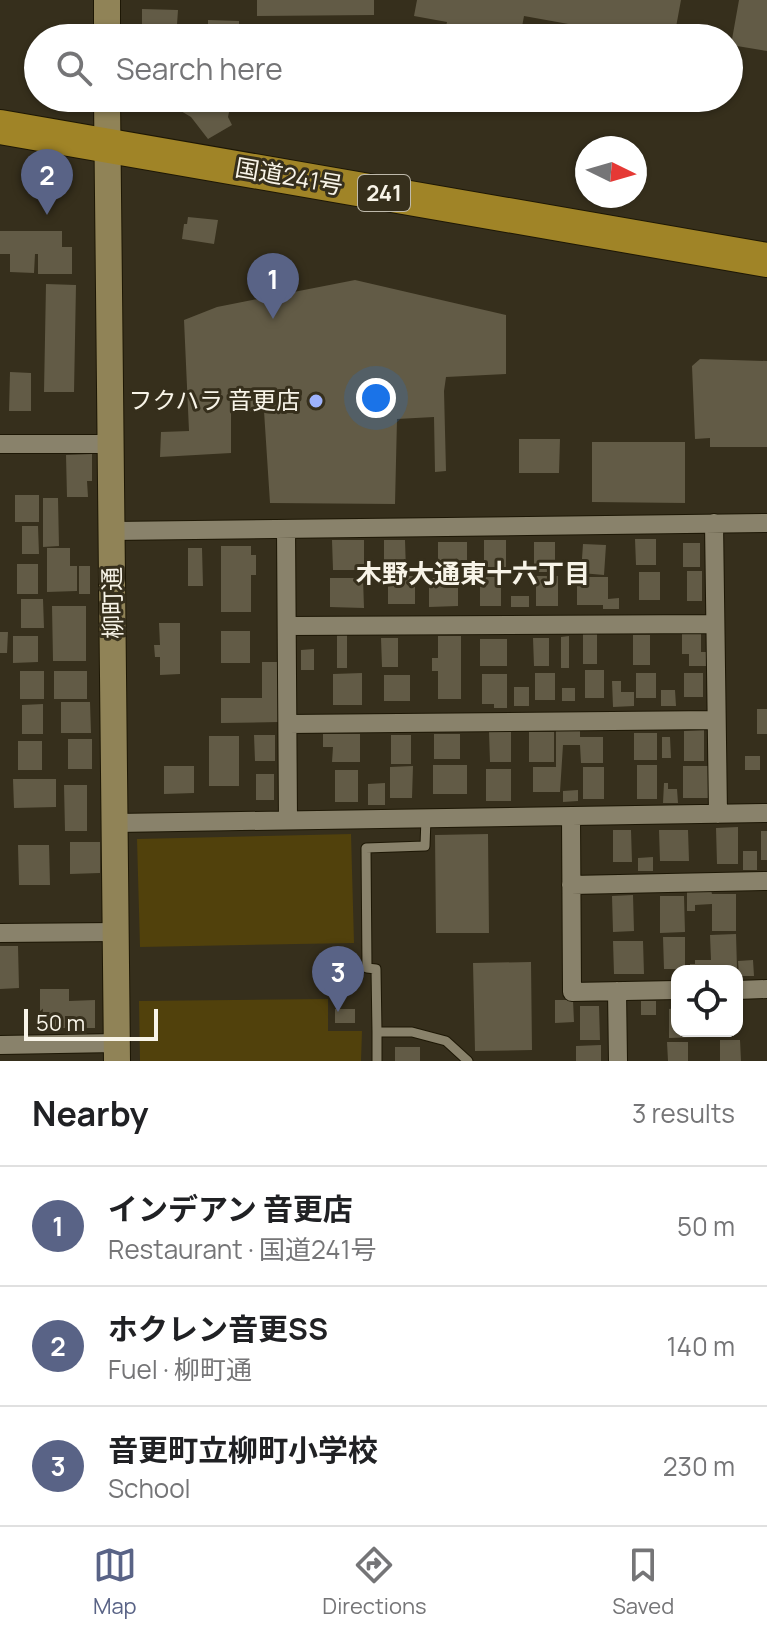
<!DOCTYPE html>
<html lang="en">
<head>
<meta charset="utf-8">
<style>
	body { margin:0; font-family:Manrope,"Noto Sans JP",sans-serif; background:#f6f6f6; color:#202124 }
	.controls { position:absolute; right:24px; bottom:24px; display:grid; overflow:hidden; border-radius:16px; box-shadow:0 2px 6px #0004 }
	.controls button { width:72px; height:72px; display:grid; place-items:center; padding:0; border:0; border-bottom:2px solid #e0e0e0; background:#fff; color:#202124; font:40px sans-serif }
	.compass { position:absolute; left:575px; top:136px; width:72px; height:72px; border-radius:50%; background:#fff; box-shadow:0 2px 6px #0004; rotate:95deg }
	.scale { position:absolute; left:24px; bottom:20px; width:134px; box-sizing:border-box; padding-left:8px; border:4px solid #f8f4e8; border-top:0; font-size:22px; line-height:28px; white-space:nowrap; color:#f8f4e8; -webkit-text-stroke:6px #362f1c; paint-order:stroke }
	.you { position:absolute; left:376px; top:398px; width:28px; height:28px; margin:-20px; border:6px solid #fff; border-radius:50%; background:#1a73e8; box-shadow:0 0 0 12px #1a73e833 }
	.badge { display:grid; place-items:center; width:52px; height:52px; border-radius:50%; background:#596386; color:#fff; font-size:26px; font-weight:700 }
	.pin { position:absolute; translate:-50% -66px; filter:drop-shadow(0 2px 4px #0008) }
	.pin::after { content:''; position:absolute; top:42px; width:28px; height:24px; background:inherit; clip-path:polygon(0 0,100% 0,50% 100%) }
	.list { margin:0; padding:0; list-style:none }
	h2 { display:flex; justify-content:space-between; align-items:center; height:104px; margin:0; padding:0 32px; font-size:34px }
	h2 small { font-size:26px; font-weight:400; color:#757577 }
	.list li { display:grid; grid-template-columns:52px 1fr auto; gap:24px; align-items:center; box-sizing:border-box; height:120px; padding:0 32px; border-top:2px solid #e0e0e0 }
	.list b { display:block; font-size:30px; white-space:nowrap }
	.list p { margin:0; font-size:26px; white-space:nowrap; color:#757577 }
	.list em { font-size:26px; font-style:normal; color:#757577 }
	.icon { flex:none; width:44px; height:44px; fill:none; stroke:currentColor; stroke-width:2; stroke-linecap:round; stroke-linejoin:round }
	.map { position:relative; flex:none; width:767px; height:1061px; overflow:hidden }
	.search { position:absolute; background:#fff; box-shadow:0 2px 6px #0004; left:24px; right:24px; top:24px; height:88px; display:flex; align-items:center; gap:20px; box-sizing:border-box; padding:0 28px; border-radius:44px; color:#757577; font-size:30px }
	.sheet { height:464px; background:#fff }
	nav { display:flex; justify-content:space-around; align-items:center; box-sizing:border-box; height:112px; border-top:2px solid #e0e0e0; background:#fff; font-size:22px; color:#757577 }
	nav a { display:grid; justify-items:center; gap:4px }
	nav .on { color:#596386 }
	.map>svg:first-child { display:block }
</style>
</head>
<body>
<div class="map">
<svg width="767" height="1061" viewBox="0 0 767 1061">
	<rect width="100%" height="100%" fill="#362f1c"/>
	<path fill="#51410c" d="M351,834L354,943L140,947L137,839Z
		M328,999V1031H362L361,1061H140L139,1001Z"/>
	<path fill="#625b46" d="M257,0H374V15L257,16Z
		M417,0H681L674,38H646L524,16L520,38H485L445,31L447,22L414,16Z
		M739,0H767V51L731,45Z
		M142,9L178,10L177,25L142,24Z
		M208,20L239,21V38H208Z
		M159,98H232L228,117L232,125L208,139L191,117Z
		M188,217L218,220L214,244L182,239L184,224H187Z
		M0,231H62V247H72V274H38V254H35L34,273L10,272V254H0Z
		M355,280L506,315V374L446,377L444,391L446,471L435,472L434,417L397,419L395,504L270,503L264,411L231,412V453L160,457L161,432L189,431L184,320L217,307Z
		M46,284L76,285L74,392H44Z
		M700,359L767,361V447H710V438L695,439L692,366Z
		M10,372L31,373V411H9Z
		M519,439H560L559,473H519Z
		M592,442H685V503L592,502Z
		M92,454V481H87L88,497H67L66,455Z
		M15,495H39V522H15Z
		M43,498H58L59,546L43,547Z
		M22,526H38L39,554H22Z
		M635,539H656V565H636Z
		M332,540H364V570H333Z
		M384,540H405L406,571H384Z
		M484,540H506V572H484Z
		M438,542H467V571H438Z
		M534,542H555V572H534Z
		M683,543H700V567H683Z
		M583,544L606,545L604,575L581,573Z
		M221,546H251V555H256V575H251V612H221Z
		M47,548H70V566H77V591L47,592Z
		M188,548H202L203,586H188Z
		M17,564H38V594H17Z
		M79,566H90V594H79Z
		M687,571H702V601H687Z
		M639,572H660V600H639Z
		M388,576H415V604H388Z
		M536,576H558V606H536Z
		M480,577H501V606H480Z
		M577,577H608V599L619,598V609H603V605H577Z
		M330,578H363L364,608L330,607Z
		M429,578H458V606L429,607Z
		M511,596H529V607H511Z
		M21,599H43L44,628H21Z
		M52,606H86V661H53Z
		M159,623H180V674L160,675V657H155L154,645H160Z
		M221,631H250V663H221Z
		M0,632H8L7,653H0Z
		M682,632H701V652H706V666H689V654H682Z
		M583,633H597V664H583Z
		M337,635H347V668H337Z
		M633,635H650V665H633Z
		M13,636H38V662L13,663Z
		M438,636H461V699H438V671H432V658H438Z
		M569,636V668H561V637Z
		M381,638H398V667H382Z
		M533,638H549V666H534Z
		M480,639H507V666H480Z
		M314,649V670H301V650Z
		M262,662H278L279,722L221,723V698H262Z
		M585,670H604V698H585Z
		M20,671H44V699H20Z
		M54,671H87V699H54Z
		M362,673V705H333V674Z
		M535,673H555V700H535Z
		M636,673H656V698H636Z
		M684,673H703V697H684Z
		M482,674H507V708H494V704H482Z
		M384,675H410V701H384Z
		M612,681H621V692H634V706L613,707Z
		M514,687H529V706H514Z
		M562,688H575V701H562Z
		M661,690H675L676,706H661Z
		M61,702H90L91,733H61Z
		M43,704V734H22V705Z
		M757,709H767V734H757Z
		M556,728H580V737H603V763H581L580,745H563L560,792H533V767H556Z
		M704,730V761H684V731Z
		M489,732H511V762H490Z
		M529,732H554V762H529Z
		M634,733H657V760H634Z
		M323,734H360V762H332L333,747H323Z
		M434,734H460V759H434Z
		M254,735H275V761H255Z
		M391,735H411V764H391Z
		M209,736H239V786H209Z
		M662,737H670L671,758H662Z
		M68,739H92V769H68Z
		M18,741H42V770H18Z
		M745,756H760V770H745Z
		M433,765H467V794H433Z
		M637,765H657V799H637Z
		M164,766H194V793L164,794Z
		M413,766L412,798H390V767Z
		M683,766H708V798H683Z
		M583,767H604V799H583Z
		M486,769H511V801H486Z
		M335,770H358V802H335Z
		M256,774H274V800H256Z
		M13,779H56V807L14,808Z
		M385,783V805H368V784Z
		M664,783H668V789H677L678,803H663Z
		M64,785H87V831H65Z
		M578,790V801L563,802V791Z
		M738,827V864H717L716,828Z
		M613,830H631L632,862H613Z
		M659,830H688L689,861H660Z
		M761,831H767V860H761Z
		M488,834L489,933H436L435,835Z
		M70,842H100V873L70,874Z
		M18,845H49L50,885H19Z
		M743,851H757V870H743Z
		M653,857V871H638V858Z
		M687,890H711L712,894H736V931H712V904L695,905V911H687Z
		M633,895L634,931L613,932L612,896Z
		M660,896H684L685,932L660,933Z
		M736,934L737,969L690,971V964H695V960H711L710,935Z
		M663,937H685V969H664Z
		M613,941H643L644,974H614Z
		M0,946H18L19,988L0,989Z
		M753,960L754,976H739L738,961Z
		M531,962L532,1050L475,1051L473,963Z
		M40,989H69V1001L95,1000V1028H40Z
		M555,1000H573L574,1022L555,1023Z
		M641,1001H656V1015H641Z
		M580,1006H599L600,1040H580Z
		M677,1008V1031H703V1037L669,1038V1009Z
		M335,1009H355V1023H335Z
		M720,1040H740L741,1061H720Z
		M667,1042H688V1061H668Z
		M601,1045V1061H576V1046Z
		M395,1047H420V1061H395Z"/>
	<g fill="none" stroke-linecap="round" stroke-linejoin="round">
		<g stroke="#1d1705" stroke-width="11">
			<path id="lane" d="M426,818L425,846L366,848L367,968L376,969L377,1032H412L446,1041L468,1061
				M377,1032V1061"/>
		</g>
		<g stroke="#1d1705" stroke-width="20">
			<path id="street" d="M0,444H109
				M714,523L718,814
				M286,529L288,820
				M112,531L767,523
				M287,626L715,624
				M288,724L716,720
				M571,816L572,992L677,990
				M116,823L767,813
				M571,885L767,881
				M0,933L116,932
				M737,990L767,989
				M617,991L618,1061
				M0,1045L117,1043"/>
		</g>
		<g stroke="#1d1705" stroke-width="28">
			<path id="secondary" d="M107,0V38
				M107,98L117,1061"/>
		</g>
		<g stroke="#1d1705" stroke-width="36">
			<path id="highway" d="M0,127L767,260"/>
		</g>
		<use href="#lane" stroke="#89826b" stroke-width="9"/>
		<use href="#street" stroke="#89826b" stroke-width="18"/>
		<use href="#secondary" stroke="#908357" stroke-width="26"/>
		<use href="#highway" stroke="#a08427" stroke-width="34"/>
	</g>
	<circle fill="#9eb3fd" stroke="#362f1c" stroke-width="3" cx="316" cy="401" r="8"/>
	<g text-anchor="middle" stroke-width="6" stroke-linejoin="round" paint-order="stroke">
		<rect fill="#362f1c" stroke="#beb9ab" stroke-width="2" x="358" y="175" width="52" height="36" rx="6"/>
		<g font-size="22" font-weight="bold" fill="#f8f4e8">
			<text x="384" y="201">241</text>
		</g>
		<g font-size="24" fill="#f8f4e8" stroke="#362f1c">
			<text transform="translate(289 177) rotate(10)" y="8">国道241号</text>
			<text transform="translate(113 603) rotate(-91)" y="8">柳町通</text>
		</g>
		<g font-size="24" fill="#f8f4e8" stroke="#362f1c" text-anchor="end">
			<text x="300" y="409">フクハラ 音更店</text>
		</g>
		<g font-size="26" font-weight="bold" fill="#f8f4e8" stroke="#362f1c">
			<text x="473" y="583">木野大通東十六丁目</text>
		</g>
	</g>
</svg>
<div class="controls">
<button><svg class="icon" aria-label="locate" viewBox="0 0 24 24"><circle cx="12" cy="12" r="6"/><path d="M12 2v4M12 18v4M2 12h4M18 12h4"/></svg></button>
</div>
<svg class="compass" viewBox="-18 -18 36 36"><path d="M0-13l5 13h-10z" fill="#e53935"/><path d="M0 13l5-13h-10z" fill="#757577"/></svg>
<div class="scale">50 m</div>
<div class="you"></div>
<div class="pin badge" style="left:273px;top:319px">1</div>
<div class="pin badge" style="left:47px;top:215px">2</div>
<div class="pin badge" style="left:338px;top:1012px">3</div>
<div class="search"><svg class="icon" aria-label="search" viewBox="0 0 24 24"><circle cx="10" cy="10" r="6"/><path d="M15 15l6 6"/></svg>Search here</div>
</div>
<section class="sheet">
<h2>Nearby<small>3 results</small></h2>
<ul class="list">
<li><span class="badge">1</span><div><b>インデアン 音更店</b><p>Restaurant · 国道241号</p></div><em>50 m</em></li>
<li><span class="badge">2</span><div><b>ホクレン音更SS</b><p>Fuel · 柳町通</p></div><em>140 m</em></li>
<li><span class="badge">3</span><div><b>音更町立柳町小学校</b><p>School</p></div><em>230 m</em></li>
</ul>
</section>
<nav>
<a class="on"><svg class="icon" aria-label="map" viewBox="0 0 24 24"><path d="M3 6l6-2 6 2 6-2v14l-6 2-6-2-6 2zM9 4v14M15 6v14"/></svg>Map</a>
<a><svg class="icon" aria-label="directions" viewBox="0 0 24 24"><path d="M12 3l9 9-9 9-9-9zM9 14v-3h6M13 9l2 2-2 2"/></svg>Directions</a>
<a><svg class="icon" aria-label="saved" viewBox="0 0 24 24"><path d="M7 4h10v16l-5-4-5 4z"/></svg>Saved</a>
</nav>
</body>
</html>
